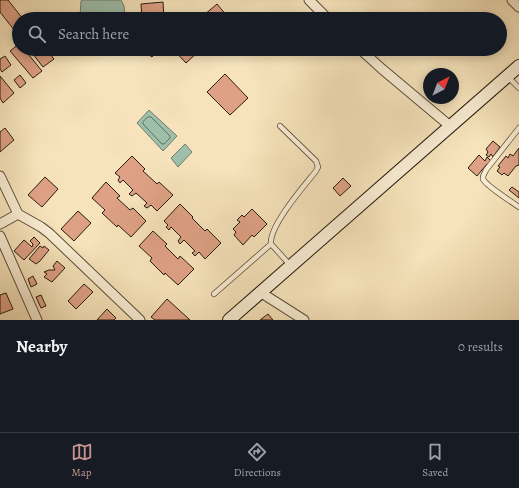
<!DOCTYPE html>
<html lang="en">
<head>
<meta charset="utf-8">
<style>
	body { margin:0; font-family:Alegreya,serif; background:#242831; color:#f1f3f6 }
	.compass { position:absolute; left:423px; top:68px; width:36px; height:36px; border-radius:50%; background:#171b24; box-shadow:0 2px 10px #0003; rotate:42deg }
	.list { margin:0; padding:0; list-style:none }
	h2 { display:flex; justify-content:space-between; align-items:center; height:52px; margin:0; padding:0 16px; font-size:17px }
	h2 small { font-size:13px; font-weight:400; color:#9ea1a6 }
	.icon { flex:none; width:22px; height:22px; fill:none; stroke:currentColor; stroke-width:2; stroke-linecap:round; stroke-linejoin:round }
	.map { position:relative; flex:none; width:519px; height:320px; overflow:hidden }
	.search { position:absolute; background:#171b24; box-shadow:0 2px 10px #0003; left:12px; right:12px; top:12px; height:44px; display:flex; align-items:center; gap:10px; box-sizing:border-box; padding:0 14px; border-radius:22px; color:#9ea1a6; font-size:15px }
	.sheet { height:112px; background:#171b24 }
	nav { display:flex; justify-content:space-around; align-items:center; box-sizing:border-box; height:56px; border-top:1px solid #363941; background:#171b24; font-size:11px; color:#9ea1a6 }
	nav a { display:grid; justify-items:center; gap:2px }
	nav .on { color:#c59692 }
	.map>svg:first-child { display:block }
</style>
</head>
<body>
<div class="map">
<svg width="519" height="320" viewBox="0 0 519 320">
	<rect width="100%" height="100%" fill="#f6e3bb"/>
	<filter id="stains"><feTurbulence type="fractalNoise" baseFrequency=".005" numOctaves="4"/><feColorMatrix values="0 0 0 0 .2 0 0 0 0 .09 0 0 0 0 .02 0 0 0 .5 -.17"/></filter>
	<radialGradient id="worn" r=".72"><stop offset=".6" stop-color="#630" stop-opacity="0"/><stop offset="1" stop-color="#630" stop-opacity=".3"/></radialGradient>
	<path fill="#9ebfaa" stroke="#6f7e6c" d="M82,0H121L124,6L125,18L83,19L80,16L81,1Z
		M149,110L177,136L163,151L137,123Z
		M185,144L192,152L178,167L171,158Z"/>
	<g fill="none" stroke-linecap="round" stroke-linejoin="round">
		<path stroke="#636e5c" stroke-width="1" d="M148,117H151L170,136V138L164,144H162L143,124V122Z"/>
	</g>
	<path fill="#dea185" stroke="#281c0f" d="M0,0H8L23,19H19V36L0,12Z
		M163,2L164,19H142L141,4Z
		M217,4L228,17L226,19H208L204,15Z
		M19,44V49H24L42,71L33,78L10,51Z
		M29,49H46L54,59L43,67Z
		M141,49H158L152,57Z
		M173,49H201L186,63Z
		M5,56L11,65L2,72L0,69V59Z
		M225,74L248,98L230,115L207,92Z
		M20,75L26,83L20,88L14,80Z
		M0,76L14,93L3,103L0,98Z
		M5,128L14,140L0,152V132Z
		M493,141L500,147L493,157L491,154L489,157L486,155L488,152L486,149Z
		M519,148V165L516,166L508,176L504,173L502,175L497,171L500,167L498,166L506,156L508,158L510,154L513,156Z
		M479,155L485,161L487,157L491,161L488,165L487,164L477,176L468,168Z
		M132,156L145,169L143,171L157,184L159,182L173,195L157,211L151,205L147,208L144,206L147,203L136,193L132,196L129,194L133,190L123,180L120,183L118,180L120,177L115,173Z
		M45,177L58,189L42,207L28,195Z
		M343,178L351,186L340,196L333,188Z
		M106,182L120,196L117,198L130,210L133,208L146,221L131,237L118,225L117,227L102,213L105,210L92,198Z
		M512,187L519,192V198L509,190Z
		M180,204L193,217L192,218L205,231L207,229L221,243L205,259L199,252L195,256L192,253L195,251L184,240L180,244L178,241L181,237L171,227L169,230L166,227L168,225L164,221Z
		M252,209L267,224L254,237L252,235L243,245L234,235L236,232L233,229L240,222L237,220L242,215L244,217Z
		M78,211L91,223L74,241L61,229Z
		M153,231L167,244L165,246L178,259L180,256L194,269L178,285L165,273L164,275L150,261L152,258L139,246Z
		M34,237L40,243L24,260L14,251L24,240L32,247L33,244L30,241Z
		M40,246L43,248L44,246L49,250L40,261L36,264L29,259Z
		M57,261L65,268L52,282L44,277L47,274L44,272L49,270H55L53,266Z
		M33,276L37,284L31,287L28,279Z
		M84,284L93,292L76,309L68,301Z
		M6,293L13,309L0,314V295Z
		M41,295L46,306L41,308L36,297Z
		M167,299L190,320H155L151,317Z
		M107,309L116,318L114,320H97Z
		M268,314L273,320H260Z"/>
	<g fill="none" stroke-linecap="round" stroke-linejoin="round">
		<g stroke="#5c4e3a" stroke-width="6">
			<path id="lane" d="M507,76L519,88
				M280,126L316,161L318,167L316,171C304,186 269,226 271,244L291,266
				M519,128L486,170C485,173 482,176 483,179C486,186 512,202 519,207
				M214,294L271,244"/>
		</g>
		<g stroke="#5c4e3a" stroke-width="11">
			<path id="street" d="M309,0L328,19
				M512,0L519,7
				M360,49L382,69L450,126
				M0,176L18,214L41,227L49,233L140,320
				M0,224L18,214
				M0,236L37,320
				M260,292L304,320"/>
		</g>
		<g stroke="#281c0f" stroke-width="14">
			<path id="secondary" d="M229,320L519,66"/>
		</g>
		<use href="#lane" stroke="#f9edd3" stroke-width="4.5"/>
		<use href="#street" stroke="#f9edd3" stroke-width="9"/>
		<use href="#secondary" stroke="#f9edd3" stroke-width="12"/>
	</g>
	<rect width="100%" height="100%" filter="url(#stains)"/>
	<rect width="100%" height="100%" fill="url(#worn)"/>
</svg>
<svg class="compass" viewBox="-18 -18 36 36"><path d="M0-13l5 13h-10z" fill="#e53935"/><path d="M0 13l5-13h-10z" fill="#9ea1a6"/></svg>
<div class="search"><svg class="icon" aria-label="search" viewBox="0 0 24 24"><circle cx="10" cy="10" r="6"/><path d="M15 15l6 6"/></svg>Search here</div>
</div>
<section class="sheet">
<h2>Nearby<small>0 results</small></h2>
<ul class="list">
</ul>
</section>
<nav>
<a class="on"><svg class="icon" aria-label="map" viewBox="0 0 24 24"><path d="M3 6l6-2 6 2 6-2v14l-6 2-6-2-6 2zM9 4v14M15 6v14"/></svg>Map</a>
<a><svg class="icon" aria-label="directions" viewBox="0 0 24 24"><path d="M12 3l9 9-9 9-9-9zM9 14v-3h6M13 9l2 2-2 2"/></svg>Directions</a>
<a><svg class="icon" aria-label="saved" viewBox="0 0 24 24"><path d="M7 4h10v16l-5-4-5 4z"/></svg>Saved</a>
</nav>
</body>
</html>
